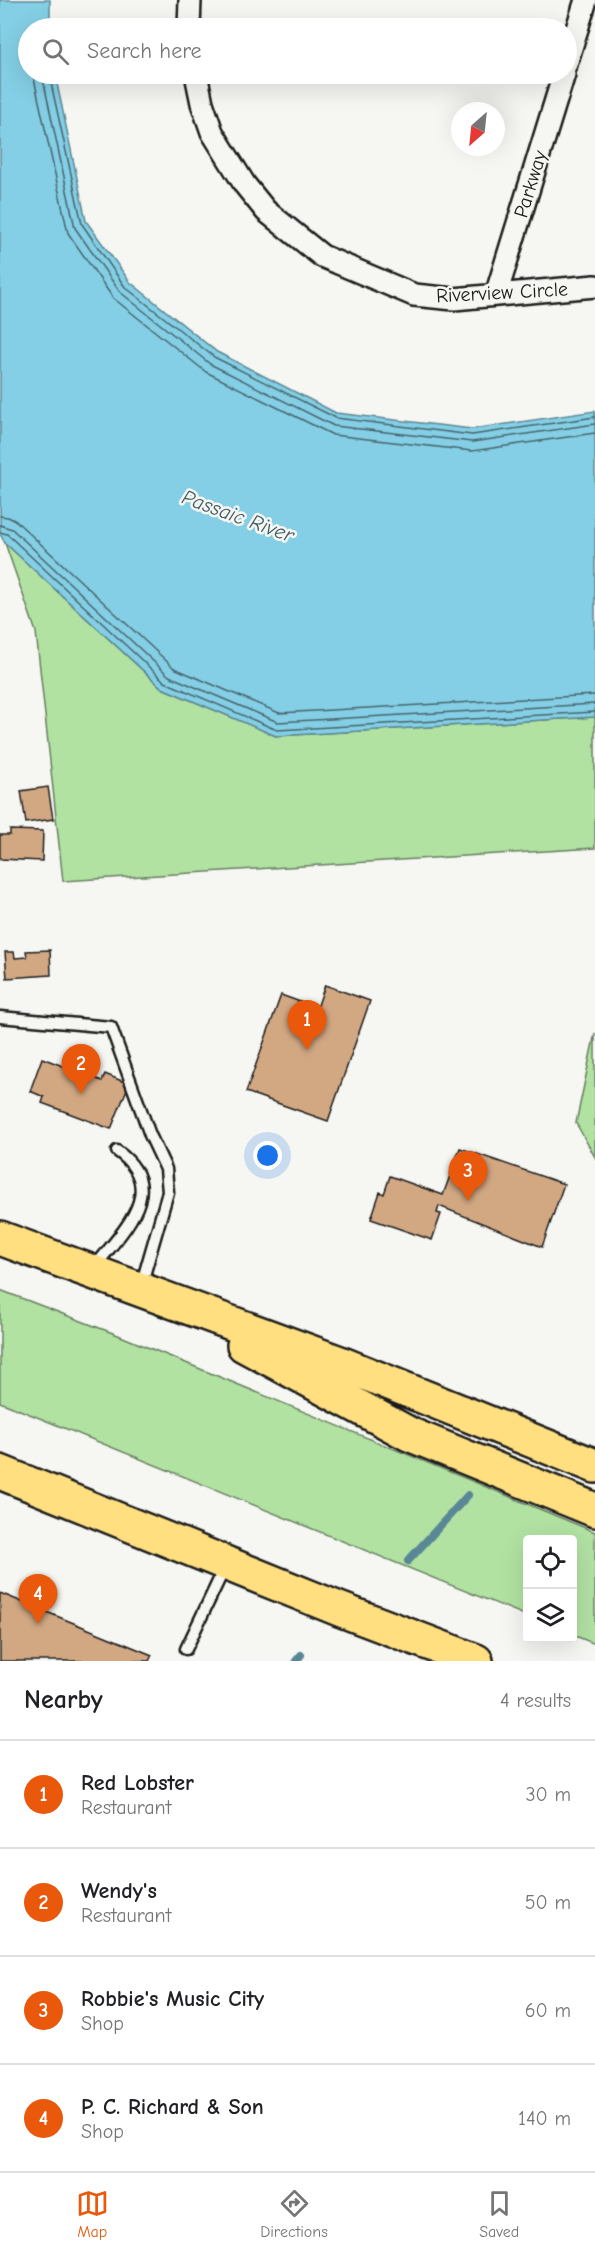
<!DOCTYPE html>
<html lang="en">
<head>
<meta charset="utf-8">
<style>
	body { margin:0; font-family:"Comic Neue",sans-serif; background:#f6f6f6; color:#202124 }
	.controls { position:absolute; right:18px; bottom:18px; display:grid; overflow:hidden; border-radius:6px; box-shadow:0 6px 24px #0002 }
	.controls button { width:54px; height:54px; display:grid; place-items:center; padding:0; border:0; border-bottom:2px solid #e0e0e0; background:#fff; color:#202124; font:30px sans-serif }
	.compass { position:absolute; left:451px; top:102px; width:54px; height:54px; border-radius:50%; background:#fff; box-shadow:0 6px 24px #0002; rotate:207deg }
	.you { position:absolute; left:268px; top:1156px; width:21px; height:21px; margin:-15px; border:4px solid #fff; border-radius:50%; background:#1a73e8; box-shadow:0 0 0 9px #1a73e833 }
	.badge { display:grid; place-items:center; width:39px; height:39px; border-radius:50%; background:#ea580c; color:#fff; font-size:20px; font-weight:700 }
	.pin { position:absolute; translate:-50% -50px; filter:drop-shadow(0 2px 3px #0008) }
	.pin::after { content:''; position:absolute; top:32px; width:21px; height:18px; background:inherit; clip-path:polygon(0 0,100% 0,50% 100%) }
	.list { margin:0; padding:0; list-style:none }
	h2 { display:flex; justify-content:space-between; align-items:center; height:78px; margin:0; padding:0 24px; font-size:26px }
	h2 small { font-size:20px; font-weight:400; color:#757577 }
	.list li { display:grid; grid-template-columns:39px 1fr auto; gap:18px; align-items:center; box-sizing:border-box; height:108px; padding:0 24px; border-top:2px solid #e0e0e0 }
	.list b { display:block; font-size:22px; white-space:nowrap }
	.list p { margin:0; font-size:20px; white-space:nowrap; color:#757577 }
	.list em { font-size:20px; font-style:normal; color:#757577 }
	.icon { flex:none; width:33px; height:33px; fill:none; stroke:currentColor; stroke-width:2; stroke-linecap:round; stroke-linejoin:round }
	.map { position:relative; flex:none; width:595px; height:1661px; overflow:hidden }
	.search { position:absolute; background:#fff; box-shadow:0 6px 24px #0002; left:18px; right:18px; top:18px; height:66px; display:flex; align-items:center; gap:15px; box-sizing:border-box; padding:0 21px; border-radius:33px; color:#757577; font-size:22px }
	.sheet { height:510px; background:#fff }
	nav { display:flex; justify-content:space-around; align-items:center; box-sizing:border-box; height:84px; border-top:2px solid #e0e0e0; background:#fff; font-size:16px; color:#757577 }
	nav a { display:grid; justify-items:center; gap:3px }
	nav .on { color:#ea580c }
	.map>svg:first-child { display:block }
</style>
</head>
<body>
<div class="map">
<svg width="595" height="1661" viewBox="0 0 595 1661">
	<rect width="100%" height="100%" fill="#f6f6f2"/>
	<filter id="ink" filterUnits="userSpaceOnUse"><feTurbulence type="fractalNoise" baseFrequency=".0167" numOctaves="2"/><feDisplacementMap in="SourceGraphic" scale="12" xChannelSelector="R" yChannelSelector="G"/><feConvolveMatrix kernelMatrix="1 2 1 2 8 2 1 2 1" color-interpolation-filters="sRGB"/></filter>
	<g filter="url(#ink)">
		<path fill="#b1e2a2" stroke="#667f5f" stroke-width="1.5" d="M5,543L162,688L276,736L595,717V848L63,881L36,632Z
			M595,1033V1157L576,1123Z
			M0,1290L118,1335L595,1532V1644L573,1635L572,1540H528L527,1616L0,1402Z"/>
		<path fill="#84cfe5" stroke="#5a8795" stroke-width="1.5" d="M0,0H50V28H28V74H55L86,221L130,282L217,352L336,413L472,429L595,411V717L276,736L162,688L5,543L0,534Z"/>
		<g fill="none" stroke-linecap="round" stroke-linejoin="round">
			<path stroke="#46646c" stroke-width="1.5" d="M33,74L68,233L113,298L206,372L333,435L472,451L595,433
				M42,74L75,228L120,292L210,364L334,426L472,442L595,424
				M49,74L82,224L125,287L214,357L336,418L472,435L595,417
				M0,516L8,517L16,521L174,668L279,713L595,695
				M0,525L12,529L169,676L278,722L595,704
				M0,532L7,534L165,682L277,730L595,712"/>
			<path stroke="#5a8795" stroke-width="8" d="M408,1561L468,1495
				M296,1661L301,1655"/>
		</g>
		<path fill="#d2a883" stroke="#1c1c1c" stroke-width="1.5" d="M48,787L53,819L26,823L21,791Z
			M10,830L43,831L42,861L0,859V835H10Z
			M50,950L51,975L7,978L5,952H14L15,958L27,957L26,951Z
			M325,985L370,1001L328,1121L246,1092L281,995L317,1008Z
			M42,1058L102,1081L105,1074L129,1084L111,1129L42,1103L44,1097L30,1091Z
			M460,1148L564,1184L542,1247L439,1206L437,1213L441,1214L432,1240L371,1219L380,1192L384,1194L390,1176L443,1195Z
			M0,1593L152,1655L149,1661H0Z"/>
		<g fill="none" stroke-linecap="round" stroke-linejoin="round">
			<g stroke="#1c1c1c" stroke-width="15">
				<path id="service" d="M0,1017L111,1027L150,1135L166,1169L168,1192L141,1286
					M94,1268C122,1231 170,1189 117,1151
					M186,1649L225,1567"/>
			</g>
			<g stroke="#1c1c1c" stroke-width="26">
				<path id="minor" d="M189,28L190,0
					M566,64L586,0
					M196,74L202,103L212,132L245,185L266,211L322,256L414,295L454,299L595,286
					M496,295L564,74"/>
			</g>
			<g stroke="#1c1c1c" stroke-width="38">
				<path id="trunk" d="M0,1238L340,1363L595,1466
					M244,1345L409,1434L595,1510
					M0,1472L339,1609L476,1661"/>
			</g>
			<use href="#service" stroke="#f6f6f2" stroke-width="10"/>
			<use href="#minor" stroke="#f6f6f2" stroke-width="21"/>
			<use href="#trunk" stroke="#ffdf80" stroke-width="33"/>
		</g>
	</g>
	<g text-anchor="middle" stroke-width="5" stroke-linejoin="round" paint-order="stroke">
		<g font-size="20" fill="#1c1c1c" stroke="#f6f6f2">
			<text transform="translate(530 184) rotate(-73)" y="7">Parkway</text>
			<text transform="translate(502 292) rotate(-3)" y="7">Riverview Circle</text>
		</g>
		<g font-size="21" font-style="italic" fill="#405b62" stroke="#f6f6f2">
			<text transform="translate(238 516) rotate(20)" y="7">Passaic River</text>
		</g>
	</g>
</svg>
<div class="controls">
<button><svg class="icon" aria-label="locate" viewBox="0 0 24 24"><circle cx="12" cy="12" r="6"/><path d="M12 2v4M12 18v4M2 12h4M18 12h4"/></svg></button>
<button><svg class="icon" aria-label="layers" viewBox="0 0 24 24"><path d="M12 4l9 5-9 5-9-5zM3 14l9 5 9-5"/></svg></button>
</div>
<svg class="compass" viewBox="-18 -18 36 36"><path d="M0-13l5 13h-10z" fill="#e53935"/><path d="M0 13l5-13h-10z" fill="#757577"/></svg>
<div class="you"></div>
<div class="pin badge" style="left:307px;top:1050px">1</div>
<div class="pin badge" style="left:81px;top:1094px">2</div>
<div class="pin badge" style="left:468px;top:1201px">3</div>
<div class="pin badge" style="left:38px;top:1624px">4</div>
<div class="search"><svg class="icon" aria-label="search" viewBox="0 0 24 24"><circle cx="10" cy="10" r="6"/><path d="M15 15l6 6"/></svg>Search here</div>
</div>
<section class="sheet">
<h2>Nearby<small>4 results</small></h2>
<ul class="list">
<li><span class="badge">1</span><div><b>Red Lobster</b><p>Restaurant</p></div><em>30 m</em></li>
<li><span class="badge">2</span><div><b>Wendy's</b><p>Restaurant</p></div><em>50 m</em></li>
<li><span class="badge">3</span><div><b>Robbie's Music City</b><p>Shop</p></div><em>60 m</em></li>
<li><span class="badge">4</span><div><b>P. C. Richard &amp; Son</b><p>Shop</p></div><em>140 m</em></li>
</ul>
</section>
<nav>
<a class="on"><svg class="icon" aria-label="map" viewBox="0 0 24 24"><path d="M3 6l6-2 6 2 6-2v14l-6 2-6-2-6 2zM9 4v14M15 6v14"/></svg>Map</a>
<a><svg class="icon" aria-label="directions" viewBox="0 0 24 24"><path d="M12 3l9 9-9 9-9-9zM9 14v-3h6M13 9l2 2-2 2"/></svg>Directions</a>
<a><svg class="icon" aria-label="saved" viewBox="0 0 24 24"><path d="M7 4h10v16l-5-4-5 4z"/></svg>Saved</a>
</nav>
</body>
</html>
